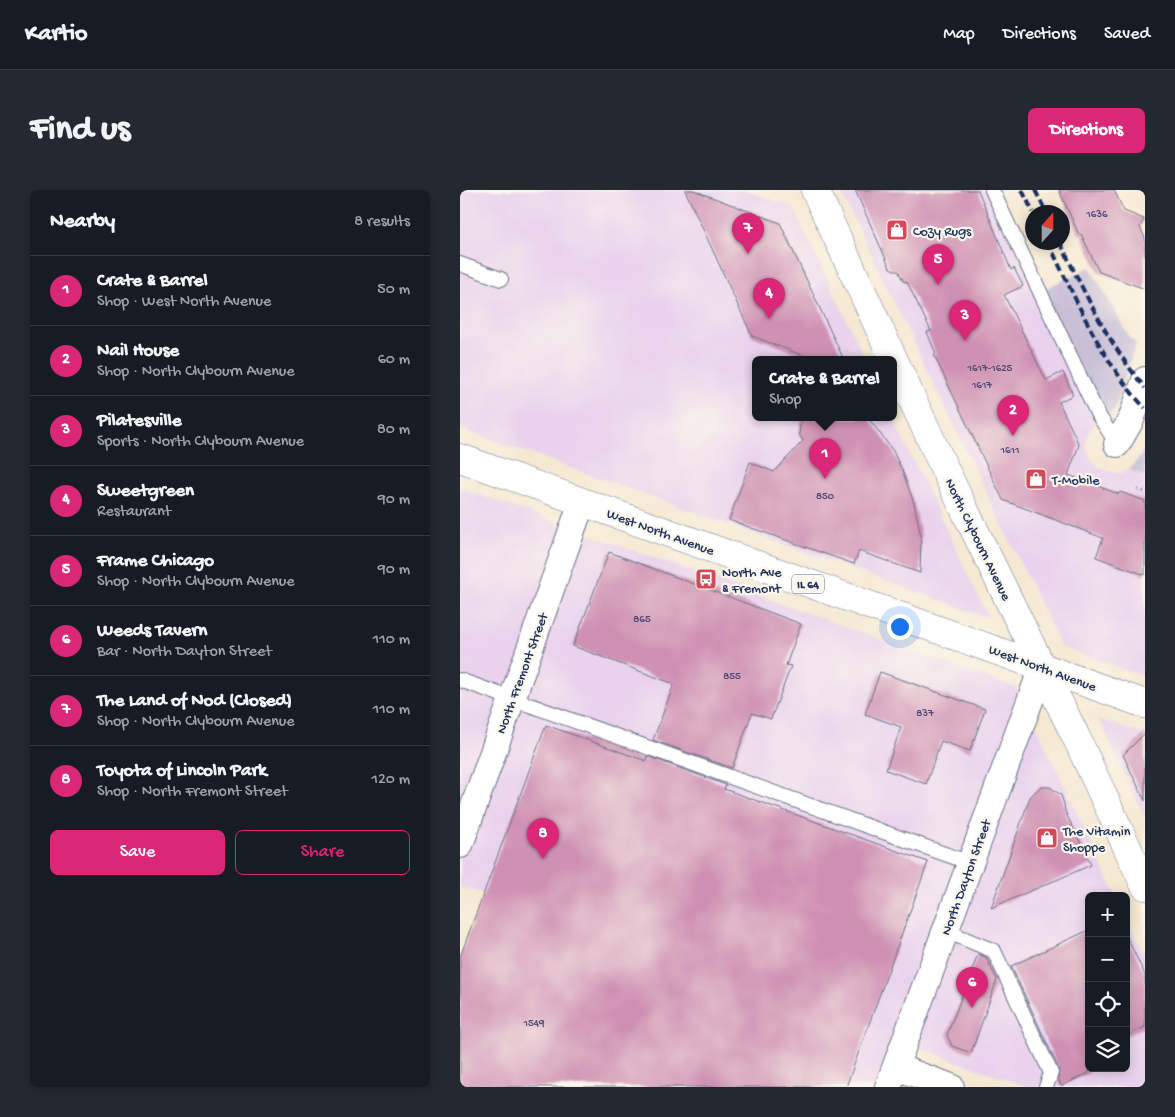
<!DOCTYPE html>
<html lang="en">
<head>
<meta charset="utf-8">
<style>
	body { margin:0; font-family:"Gochi Hand",sans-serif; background:#242831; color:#f1f3f6 }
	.controls { position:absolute; right:15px; bottom:15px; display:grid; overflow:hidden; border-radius:8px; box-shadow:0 2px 12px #0003 }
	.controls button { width:45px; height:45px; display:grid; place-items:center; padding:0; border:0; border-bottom:1px solid #363941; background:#171b24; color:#f1f3f6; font:25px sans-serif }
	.compass { position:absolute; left:565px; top:15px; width:45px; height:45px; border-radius:50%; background:#171b24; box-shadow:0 2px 12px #0003; rotate:21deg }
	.you { position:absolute; left:439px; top:436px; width:18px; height:18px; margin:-12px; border:4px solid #fff; border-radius:50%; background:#1a73e8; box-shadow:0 0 0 8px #1a73e833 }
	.badge { display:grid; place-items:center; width:32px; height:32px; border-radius:50%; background:#db2777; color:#fff; font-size:16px; font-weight:700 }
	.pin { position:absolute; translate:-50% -41px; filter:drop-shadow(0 1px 2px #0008) }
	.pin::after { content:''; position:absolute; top:26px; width:18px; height:15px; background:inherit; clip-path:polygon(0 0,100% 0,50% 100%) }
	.popup { position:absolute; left:292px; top:166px; width:145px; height:65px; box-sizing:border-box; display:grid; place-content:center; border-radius:8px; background:#171b24; filter:drop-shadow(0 1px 4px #0005); font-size:16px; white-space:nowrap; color:#9ea1a6 }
	.popup b { font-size:19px; color:#f1f3f6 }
	.popup::after { content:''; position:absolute; left:50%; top:100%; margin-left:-10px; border:10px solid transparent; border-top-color:#171b24 }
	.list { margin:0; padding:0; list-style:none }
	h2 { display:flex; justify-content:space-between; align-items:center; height:65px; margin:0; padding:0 20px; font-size:21px }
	h2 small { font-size:16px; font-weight:400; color:#9ea1a6 }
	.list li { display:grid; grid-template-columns:32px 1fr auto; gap:15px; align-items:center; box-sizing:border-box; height:70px; padding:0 20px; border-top:1px solid #363941 }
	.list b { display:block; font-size:19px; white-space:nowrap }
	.list p { margin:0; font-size:16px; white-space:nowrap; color:#9ea1a6 }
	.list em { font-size:16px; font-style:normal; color:#9ea1a6 }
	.actions { display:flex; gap:10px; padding:15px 20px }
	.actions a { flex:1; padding:11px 0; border:1px solid #db2777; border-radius:8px; text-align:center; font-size:18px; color:#db2777 }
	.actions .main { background:#db2777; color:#fff }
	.icon { flex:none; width:28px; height:28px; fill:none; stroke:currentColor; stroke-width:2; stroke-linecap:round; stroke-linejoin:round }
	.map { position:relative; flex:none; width:685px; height:897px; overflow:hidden; border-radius:8px }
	header { display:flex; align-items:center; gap:30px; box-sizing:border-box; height:70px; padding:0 25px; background:#171b24; border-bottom:1px solid #363941 }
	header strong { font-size:24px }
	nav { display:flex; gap:28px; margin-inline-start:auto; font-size:18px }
	.intro { display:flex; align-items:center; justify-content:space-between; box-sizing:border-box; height:120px; padding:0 30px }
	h1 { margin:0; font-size:35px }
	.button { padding:12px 22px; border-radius:8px; background:#db2777; color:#fff; font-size:18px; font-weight:700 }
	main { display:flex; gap:30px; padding:0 30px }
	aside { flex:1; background:#171b24; border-radius:8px; box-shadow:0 2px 12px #0003 }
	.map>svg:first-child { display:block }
</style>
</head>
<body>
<header>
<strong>Kartio</strong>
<nav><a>Map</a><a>Directions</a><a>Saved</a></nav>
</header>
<div class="intro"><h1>Find us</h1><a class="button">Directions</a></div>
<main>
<aside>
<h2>Nearby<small>8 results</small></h2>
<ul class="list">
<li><span class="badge">1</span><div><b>Crate &amp; Barrel</b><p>Shop · West North Avenue</p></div><em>50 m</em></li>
<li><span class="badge">2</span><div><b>Nail House</b><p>Shop · North Clybourn Avenue</p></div><em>60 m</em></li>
<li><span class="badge">3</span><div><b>Pilatesville</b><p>Sports · North Clybourn Avenue</p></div><em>80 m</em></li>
<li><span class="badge">4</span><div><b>Sweetgreen</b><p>Restaurant</p></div><em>90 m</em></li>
<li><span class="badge">5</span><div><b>Frame Chicago</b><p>Shop · North Clybourn Avenue</p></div><em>90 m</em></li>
<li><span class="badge">6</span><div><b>Weeds Tavern</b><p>Bar · North Dayton Street</p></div><em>110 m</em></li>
<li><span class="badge">7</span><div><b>The Land of Nod (Closed)</b><p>Shop · North Clybourn Avenue</p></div><em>110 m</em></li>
<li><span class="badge">8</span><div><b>Toyota of Lincoln Park</b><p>Shop · North Fremont Street</p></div><em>120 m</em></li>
</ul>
<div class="actions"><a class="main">Save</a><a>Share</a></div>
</aside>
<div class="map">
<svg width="685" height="897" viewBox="0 0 685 897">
	<rect width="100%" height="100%" fill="#fbf7ec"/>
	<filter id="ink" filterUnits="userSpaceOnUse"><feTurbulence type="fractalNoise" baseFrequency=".02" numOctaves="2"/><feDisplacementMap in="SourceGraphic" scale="10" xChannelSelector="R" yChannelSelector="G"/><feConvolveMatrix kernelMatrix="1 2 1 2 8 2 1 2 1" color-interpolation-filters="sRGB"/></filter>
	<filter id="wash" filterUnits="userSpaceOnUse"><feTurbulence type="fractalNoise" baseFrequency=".0096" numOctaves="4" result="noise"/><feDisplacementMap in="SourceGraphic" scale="20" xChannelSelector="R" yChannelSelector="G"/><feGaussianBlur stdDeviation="1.12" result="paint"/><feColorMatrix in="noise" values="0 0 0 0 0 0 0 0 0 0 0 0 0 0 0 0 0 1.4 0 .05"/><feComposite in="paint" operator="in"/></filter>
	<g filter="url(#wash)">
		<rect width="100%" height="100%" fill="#f6e9d3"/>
		<path fill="#e9d2ed" d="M0,0H286L333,17L406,170H296V228H433L529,428L0,238Z
			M380,0H532L641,229L630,239L627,248L626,258L632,270L639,278L650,282L661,283L669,279L685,286V487L601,457Z
			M0,298L559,499L656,706H629V878H666V727L685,767V897H568L433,848L415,897H124L174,758L22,703L0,698Z
			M638,529L685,545V628L645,541Z"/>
		<path fill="#c9bfd7" d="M630,77L669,147L676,154L655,219L641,229L580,101Z
			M685,255V286L669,279L681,266Z"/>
		<g id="blocks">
			<path fill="#cf91b2" d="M225,0H233L320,33L384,170H355L292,146Z
				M395,0H518L551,80L554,78L563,96L544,105L586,190L603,182L613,205L599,212L619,255L608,285L659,304L660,302L685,311V385L636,367L643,348L543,310L474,165L476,164L467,142L471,141L447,92L443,91L439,82L430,78Z
				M599,0H654L664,21L684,29L680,37L685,48V99L639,82L621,44L619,45Z
				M341,228H408L419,242L433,261L442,280L454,313L461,346L460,383L399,361L394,374L269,330L290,272L314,282L343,251L339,244Z
				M149,362L341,434L326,475L331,476L311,529L292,523L272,578L193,550L214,494L113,456Z
				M420,482L525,519L510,561L481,551L466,594L426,580L441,537L405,524Z
				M86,535L186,571L187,566L266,595L264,599L468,672L386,897H0V767Z
				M685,543V611L663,565Z
				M580,597H590L601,605L604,614L605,621L631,675L531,718L570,607Z
				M629,740V883L601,896L598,889L599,879L551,776Z
				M666,745L685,785V837L666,846Z
				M518,764L526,767L537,790L511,863L492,856L487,845Z"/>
		</g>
	</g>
	<g filter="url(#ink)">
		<use href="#blocks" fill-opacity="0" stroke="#687087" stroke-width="1"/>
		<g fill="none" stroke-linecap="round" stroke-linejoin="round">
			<g stroke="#687087" stroke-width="16">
				<path id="lane" d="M532,0L637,223L657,254
					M0,74L41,89
					M0,490L510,673
					M486,741L534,761L591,883L586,897"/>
			</g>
			<g stroke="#687087" stroke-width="28">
				<path id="street" d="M657,254L671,230L685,190
					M0,655L122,312
					M436,877L491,897
					M428,897L582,478"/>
			</g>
			<g stroke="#687087" stroke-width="29">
				<path id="secondary" d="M355,0L486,282L617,549L685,696"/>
			</g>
			<g stroke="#687087" stroke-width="29">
				<path id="primary" d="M0,268L685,514"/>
			</g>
			<path stroke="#687087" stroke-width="3" stroke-dasharray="1 4" stroke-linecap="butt" d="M678,300L685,302"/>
			<use href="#lane" stroke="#fff" stroke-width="14"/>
			<use href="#street" stroke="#fff" stroke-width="26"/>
			<use href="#secondary" stroke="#fff" stroke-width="28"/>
			<use href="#primary" stroke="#fff" stroke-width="28"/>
			<path stroke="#1b2f5e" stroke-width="4" stroke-dasharray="8 4" stroke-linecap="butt" d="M562,0L573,22
				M575,0L586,22
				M588,52C616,109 641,171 685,218
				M600,52C625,104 648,153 685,198"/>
		</g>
	</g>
	<defs>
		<g id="shop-square" transform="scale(1.125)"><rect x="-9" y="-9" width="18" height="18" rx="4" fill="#d1495b" stroke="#fbf7ec"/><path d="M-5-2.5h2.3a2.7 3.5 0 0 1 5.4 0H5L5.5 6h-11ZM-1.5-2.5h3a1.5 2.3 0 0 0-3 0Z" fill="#fff"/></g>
		<g id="bus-square" transform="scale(1.125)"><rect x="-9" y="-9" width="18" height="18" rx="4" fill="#d1495b" stroke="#fbf7ec"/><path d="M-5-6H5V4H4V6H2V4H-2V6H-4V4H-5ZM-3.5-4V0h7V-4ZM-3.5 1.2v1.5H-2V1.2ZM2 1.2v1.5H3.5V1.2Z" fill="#fff"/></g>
	</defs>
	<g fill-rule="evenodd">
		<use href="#shop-square" x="437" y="40"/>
		<use href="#shop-square" x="576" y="289"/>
		<use href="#bus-square" x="246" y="389"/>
		<use href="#shop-square" x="587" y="648"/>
	</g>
	<g text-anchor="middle" stroke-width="4.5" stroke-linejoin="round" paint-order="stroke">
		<g font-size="11" fill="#484873">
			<text x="637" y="27">1636</text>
			<text x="530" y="181">1617-1625</text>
			<text x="522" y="198">1617</text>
			<text x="550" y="263">1611</text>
			<text x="365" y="309">850</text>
			<text x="182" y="432">865</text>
			<text x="272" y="489">855</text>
			<text x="465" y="526">837</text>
			<text x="74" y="836">1549</text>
		</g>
		<rect fill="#fbf7ec" stroke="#5e6b89" stroke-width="1" x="332" y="384.5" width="32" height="19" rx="4"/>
		<g font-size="12" font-weight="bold" fill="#1b2f5e">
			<text x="348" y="398">IL 64</text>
		</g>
		<g font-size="14" fill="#1b2f5e" stroke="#fbf7ec" text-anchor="start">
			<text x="453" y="45">Cozy Rugs</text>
			<text x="592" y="294">T-Mobile</text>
			<text x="262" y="386">North Ave<tspan x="262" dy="16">&amp; Fremont</tspan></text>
			<text x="603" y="645">The Vitamin<tspan x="603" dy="16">Shoppe</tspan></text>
		</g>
		<g font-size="14" fill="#1b2f5e" stroke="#fbf7ec">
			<text transform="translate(201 341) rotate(20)" y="5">West North Avenue</text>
			<text transform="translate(519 349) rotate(64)" y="5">North Clybourn Avenue</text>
			<text transform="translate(583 477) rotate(20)" y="5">West North Avenue</text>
			<text transform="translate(61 483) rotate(-70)" y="5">North Fremont Street</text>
			<text transform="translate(505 687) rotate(-70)" y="5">North Dayton Street</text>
		</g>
	</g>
</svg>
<div class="controls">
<button>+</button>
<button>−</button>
<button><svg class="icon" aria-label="locate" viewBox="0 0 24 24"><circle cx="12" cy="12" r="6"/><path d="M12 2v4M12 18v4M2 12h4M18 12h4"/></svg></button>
<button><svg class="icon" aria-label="layers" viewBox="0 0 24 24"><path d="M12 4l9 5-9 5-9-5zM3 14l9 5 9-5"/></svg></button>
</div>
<svg class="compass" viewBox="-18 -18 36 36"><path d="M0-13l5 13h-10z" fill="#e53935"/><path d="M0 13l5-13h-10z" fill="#9ea1a6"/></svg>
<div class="you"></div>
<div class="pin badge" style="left:365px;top:289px">1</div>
<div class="popup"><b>Crate &amp; Barrel</b>Shop</div>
<div class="pin badge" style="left:553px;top:246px">2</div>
<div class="pin badge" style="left:505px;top:151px">3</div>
<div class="pin badge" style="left:309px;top:129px">4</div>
<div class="pin badge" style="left:478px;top:95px">5</div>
<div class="pin badge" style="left:512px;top:818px">6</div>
<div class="pin badge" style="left:288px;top:64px">7</div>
<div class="pin badge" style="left:83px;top:669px">8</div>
</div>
</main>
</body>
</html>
